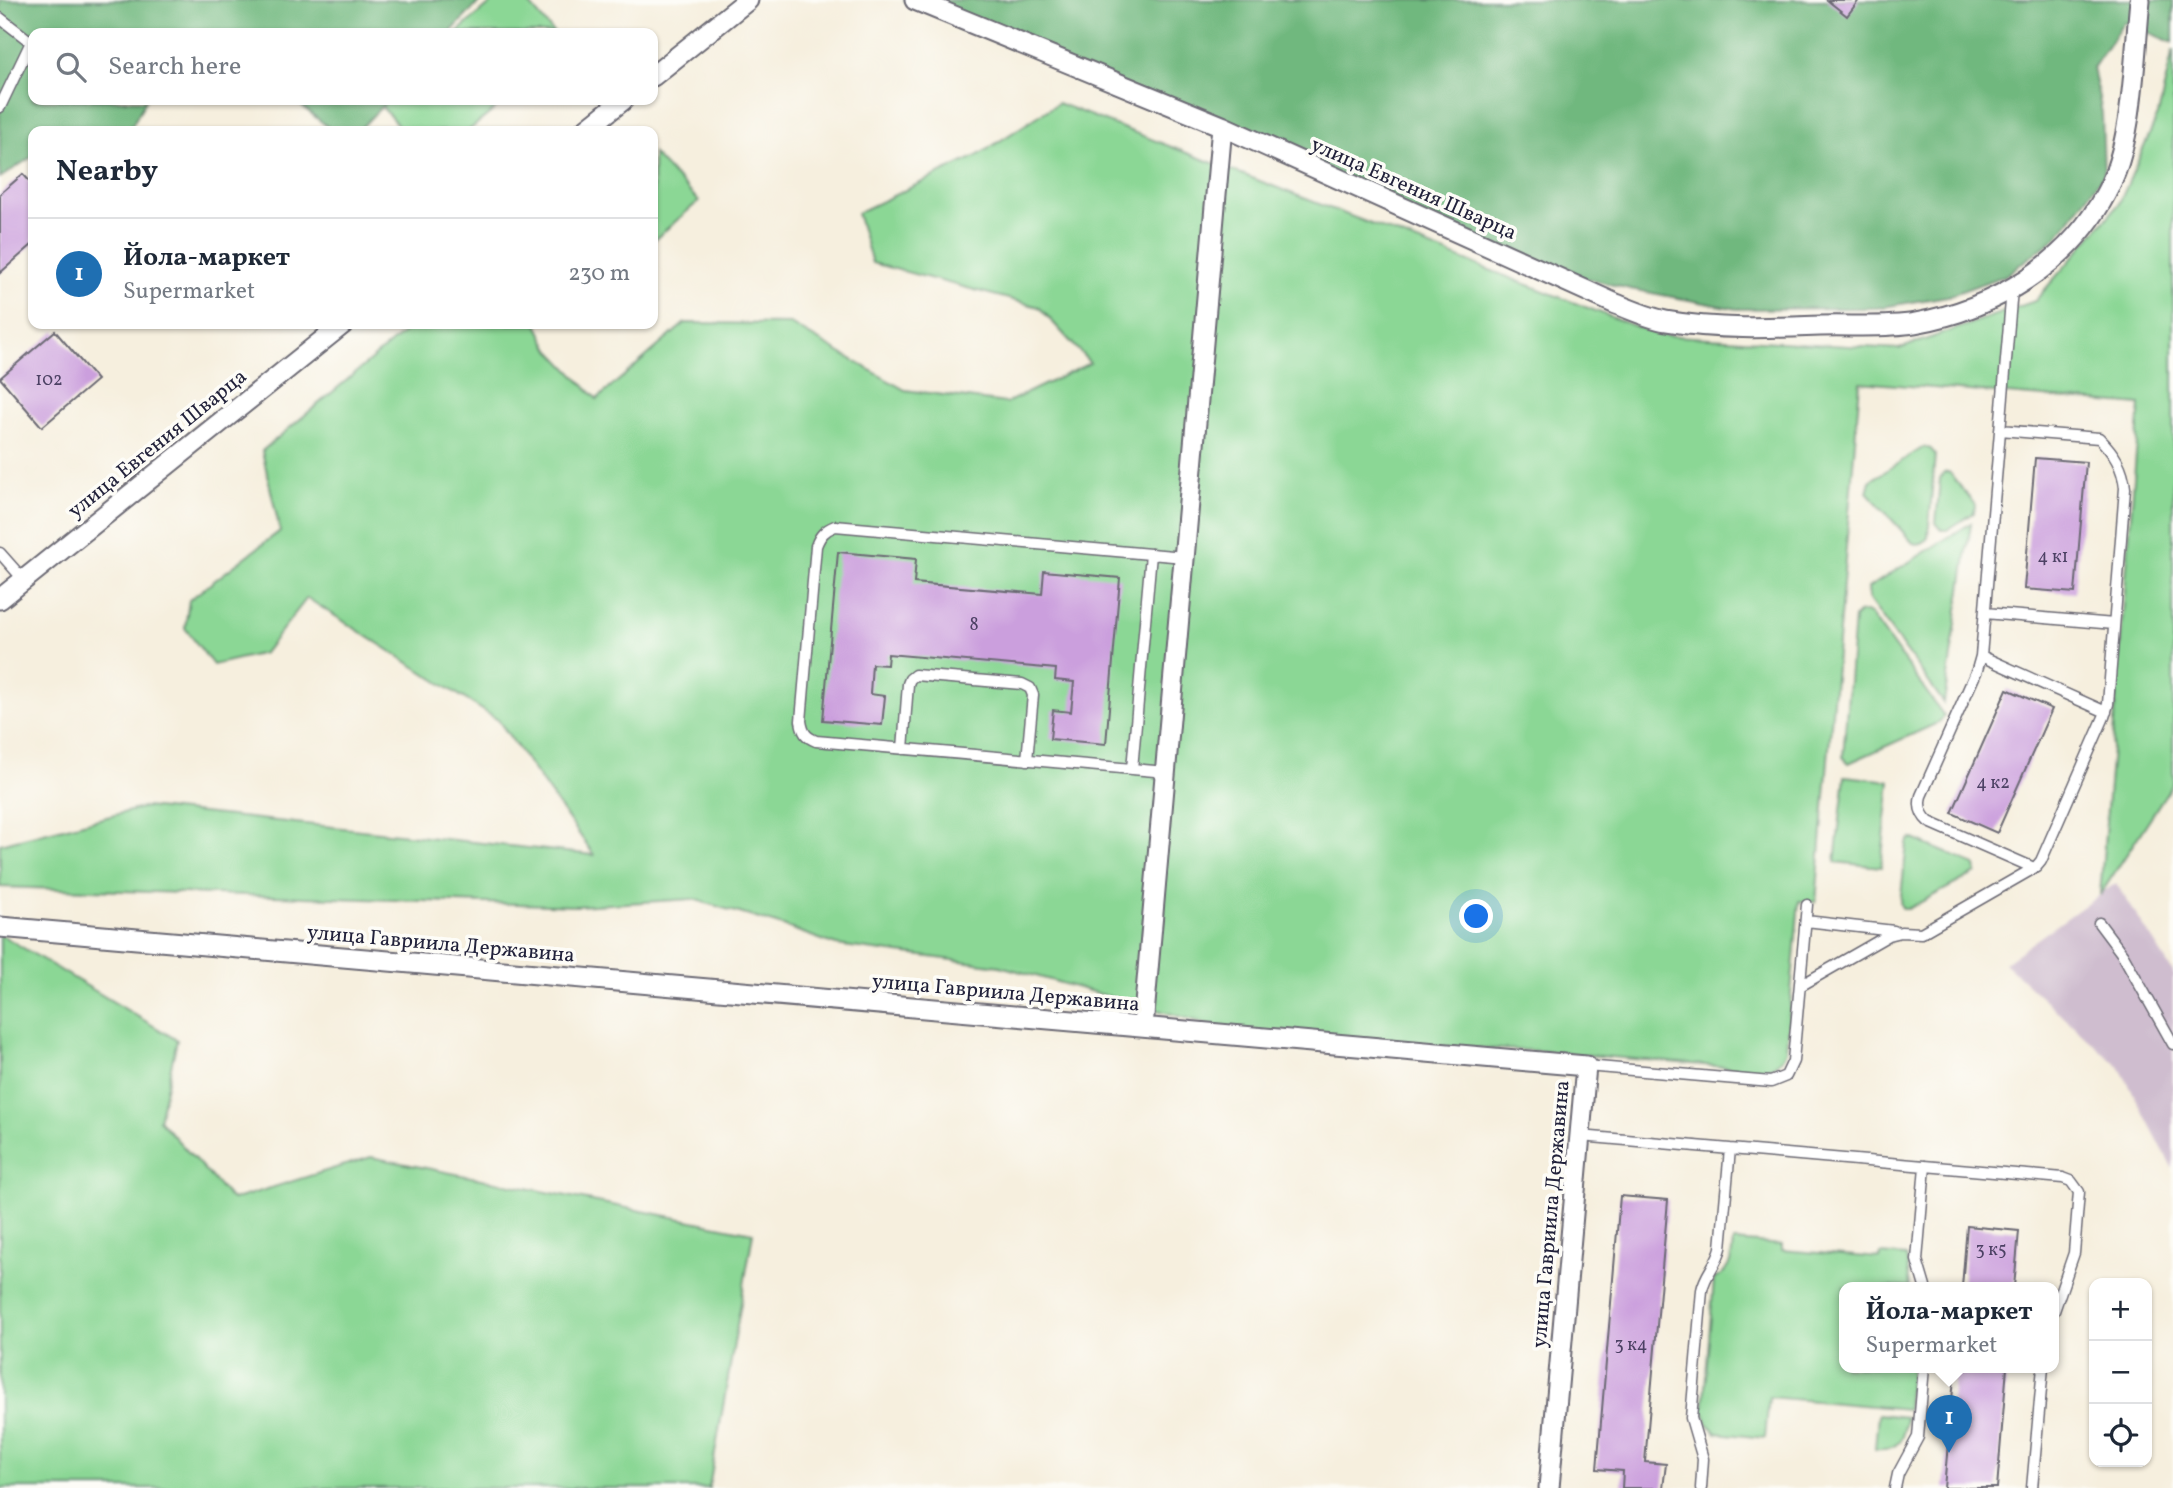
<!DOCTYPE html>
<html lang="en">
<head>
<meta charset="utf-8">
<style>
	body { margin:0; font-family:Vollkorn,serif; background:#f6f6f7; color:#1f2937 }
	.controls { position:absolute; right:21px; bottom:21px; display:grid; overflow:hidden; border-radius:14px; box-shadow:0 2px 5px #0004 }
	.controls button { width:63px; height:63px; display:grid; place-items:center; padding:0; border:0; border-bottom:2px solid #e0e1e3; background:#fff; color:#1f2937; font:35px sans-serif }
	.you { position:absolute; left:1477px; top:917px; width:24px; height:24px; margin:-18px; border:5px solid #fff; border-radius:50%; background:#1a73e8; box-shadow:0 0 0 10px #1a73e833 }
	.badge { display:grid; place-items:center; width:46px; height:46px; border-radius:50%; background:#1f6fb2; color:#fff; font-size:23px; font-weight:700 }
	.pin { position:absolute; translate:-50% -58px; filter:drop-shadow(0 2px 4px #0008) }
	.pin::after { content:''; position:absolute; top:37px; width:24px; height:21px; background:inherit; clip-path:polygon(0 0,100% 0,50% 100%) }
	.popup { position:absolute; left:1839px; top:1282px; width:220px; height:91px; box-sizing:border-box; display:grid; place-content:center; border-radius:14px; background:#fff; filter:drop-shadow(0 2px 5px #0005); font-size:23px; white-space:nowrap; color:#747a83 }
	.popup b { font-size:26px; color:#1f2937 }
	.popup::after { content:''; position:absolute; left:50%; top:100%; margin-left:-14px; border:14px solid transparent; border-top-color:#fff }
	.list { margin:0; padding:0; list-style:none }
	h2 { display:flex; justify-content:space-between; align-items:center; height:91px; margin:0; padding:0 28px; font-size:30px }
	h2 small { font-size:23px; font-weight:400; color:#747a83 }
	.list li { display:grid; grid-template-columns:46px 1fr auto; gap:21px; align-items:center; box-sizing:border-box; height:112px; padding:0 28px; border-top:2px solid #e0e1e3 }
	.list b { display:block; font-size:26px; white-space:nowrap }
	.list p { margin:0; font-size:23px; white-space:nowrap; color:#747a83 }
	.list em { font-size:23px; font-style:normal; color:#747a83 }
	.icon { flex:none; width:38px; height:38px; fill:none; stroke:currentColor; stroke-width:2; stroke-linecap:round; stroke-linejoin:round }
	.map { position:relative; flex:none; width:2173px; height:1488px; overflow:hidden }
	.search { position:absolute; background:#fff; box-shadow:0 2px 5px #0004; left:28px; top:28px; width:630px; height:77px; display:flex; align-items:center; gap:18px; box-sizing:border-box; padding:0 24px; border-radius:14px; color:#747a83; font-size:26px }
	.panel { position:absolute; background:#fff; box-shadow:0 2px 5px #0004; left:28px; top:126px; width:630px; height:203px; border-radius:14px }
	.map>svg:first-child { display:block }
</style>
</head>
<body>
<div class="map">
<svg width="2173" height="1488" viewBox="0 0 2173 1488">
	<rect width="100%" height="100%" fill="#fdfcf7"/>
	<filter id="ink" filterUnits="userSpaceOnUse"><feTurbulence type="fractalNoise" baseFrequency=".0143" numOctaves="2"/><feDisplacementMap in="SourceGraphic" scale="14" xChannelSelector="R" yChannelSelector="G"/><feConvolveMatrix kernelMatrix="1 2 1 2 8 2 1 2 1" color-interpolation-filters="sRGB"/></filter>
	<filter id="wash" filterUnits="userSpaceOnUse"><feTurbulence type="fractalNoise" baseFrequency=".00686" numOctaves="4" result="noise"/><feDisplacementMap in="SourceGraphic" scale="28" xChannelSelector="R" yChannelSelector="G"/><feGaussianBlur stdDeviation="1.57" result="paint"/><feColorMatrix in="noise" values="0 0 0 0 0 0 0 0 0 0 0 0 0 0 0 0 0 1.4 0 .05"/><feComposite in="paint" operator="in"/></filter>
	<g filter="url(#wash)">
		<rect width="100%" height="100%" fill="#f6efde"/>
		<path fill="#cfbdcf" d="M2116,883L2173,972V1169L2120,1068L2004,963Z"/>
		<path fill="#8bd795" stroke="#567c68" stroke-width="2" d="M495,0H526L554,33H456Z
			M2173,50V783L2100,895L2140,405L1860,382L1816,902L1799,901L1786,1050C1781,1063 1773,1068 1761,1070L1541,1051L1257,1038L1000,966L836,945L786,927L693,899L577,906L0,887V844L146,807L594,855L498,720L307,598L264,653L213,665L185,628L189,600L280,531L262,451L414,324H537L550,350L597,399L685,323L790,324L905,390L1006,403L1090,363L1039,307L872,263L857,213L977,156L1058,103L1658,335L1899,349L2035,301L2119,204L2158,115Z
			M376,100H506L468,131H403Z
			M653,154L699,201L653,241Z
			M1924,447L1931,449L1935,455L1928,537C1925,543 1920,545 1913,543L1867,492L1870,481Z
			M1949,472L1975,505L1974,513L1947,530H1942L1936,523L1940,478L1944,473Z
			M1971,523L1944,703L1869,600L1868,588Z
			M1866,612L1871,615L1944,716L1940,722L1849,763L1843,757L1854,618L1859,613Z
			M1845,776L1890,781L1881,867L1835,862Z
			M1911,838L1975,865L1976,873L1908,909H1903L1900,904L1907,843Z
			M0,934L177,1040L159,1120L232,1200L371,1157L753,1233L709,1488H0Z
			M1733,1241L1782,1245V1250L1880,1258L1881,1254L1906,1256L1910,1287H1844V1367H1911L1907,1409L1769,1397L1765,1438L1716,1433L1708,1424L1703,1411L1714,1279C1731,1271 1732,1258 1733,1241Z
			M1878,1414L1906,1417C1904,1438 1900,1451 1875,1449Z"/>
		<path fill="#70b87e" stroke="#496d5c" stroke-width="2" d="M0,0H481L450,33H33V100H146L129,131H33V156L0,178Z
			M903,0H2173V43L2124,22L2093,68L2102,113L2104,174L2057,237L2006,275L1948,296L1877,308L1737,309L1630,289L1554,271Z
			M294,100H388L358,131H333Z"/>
		<g id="blocks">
			<path fill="#cb9fdd" d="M1827,0H1859L1847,16Z
				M23,174L33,185V244L0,273V194Z
				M55,331L97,380L42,427L0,378Z
				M2035,458L2086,462L2075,593L2024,589Z
				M838,552L916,559L914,583L1042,594L1044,571L1120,578L1106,744L1050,739L1053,710L1071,712L1074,682L1055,680L1056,669L888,654L887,665L872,664L870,694L885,696L882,725L823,720Z
				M2007,689L2052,709L1997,833L1952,813Z
				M1620,1196L1668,1200L1645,1462L1666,1464L1663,1488H1622L1623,1471L1597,1469Z
				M1967,1226L2019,1231L2014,1287H1962Z
				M1955,1367H2007L1997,1488H1944Z"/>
		</g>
	</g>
	<g filter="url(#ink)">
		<use href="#blocks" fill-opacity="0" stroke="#6c6a74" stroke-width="2"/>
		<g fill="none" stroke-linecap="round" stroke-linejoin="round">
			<g stroke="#6c6a74" stroke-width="13">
				<path id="lane" d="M0,18L31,42L0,107
					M2012,289L1981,656L1977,670L1921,796C1918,807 1921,815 1929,822L2034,868
					M0,553L23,579
					M1985,613L2114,624
					M1981,656L2106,712
					M903,749L908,684L910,679L915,675L1022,684L1030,688L1033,695L1027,760
					M1132,769L1151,554
					M1166,772L816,741C806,737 803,733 801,721L816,546C820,535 825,530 835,526L1184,557
					M1806,921L1894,931
					M2099,923L2123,955L2173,1044
					M1800,986L1889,935L1901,932L1921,933L2036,867L2041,861L2104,717L2108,704L2125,488C2123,467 2114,453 2099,438L2000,430
					M1586,1066L1771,1082L1786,1076L1793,1061L1807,905
					M1580,1136L2063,1178L2071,1181L2079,1192L2074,1253L2054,1311
					M1925,1166L1917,1260L1925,1287
					M1701,1488L1703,1459L1691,1418L1702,1290C1705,1274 1717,1264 1721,1248L1730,1149
					M1895,1488L1898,1474L1918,1437L1924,1367
					M2032,1488L2043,1367"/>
			</g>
			<g stroke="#6c6a74" stroke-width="23">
				<path id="street" d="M915,0L1222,126L1616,304C1632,310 1649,318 1666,321C1717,330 1769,328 1820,326C1851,325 1885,328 1915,323C1994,309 2069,264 2106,193C2134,142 2134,58 2140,0
					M653,76L748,0
					M584,131L623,100
					M0,599L343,324
					M0,927L1586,1066L1549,1488
					M1143,1027L1222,126"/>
			</g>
			<use href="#lane" stroke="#fff" stroke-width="10"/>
			<use href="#street" stroke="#fff" stroke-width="19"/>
		</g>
	</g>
	<g text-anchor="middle" stroke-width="7" stroke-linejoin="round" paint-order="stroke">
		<g font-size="18" fill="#4c4164">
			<text x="49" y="385">102</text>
			<text x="2053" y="562">4 к1</text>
			<text x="974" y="630">8</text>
			<text x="1993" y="788">4 к2</text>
			<text x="1991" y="1255">3 к5</text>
			<text x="1631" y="1350">3 к4</text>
		</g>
		<g font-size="21" fill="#22223b" stroke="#fdfcf7">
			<text transform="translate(1414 188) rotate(24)" y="7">улица Евгения Шварца</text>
			<text transform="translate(157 443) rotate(-39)" y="7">улица Евгения Шварца</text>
			<text transform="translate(441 943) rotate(5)" y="7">улица Гавриила Державина</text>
			<text transform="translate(1006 992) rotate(5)" y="7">улица Гавриила Державина</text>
			<text transform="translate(1550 1214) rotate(-85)" y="7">улица Гавриила Державина</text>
		</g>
	</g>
</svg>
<div class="controls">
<button>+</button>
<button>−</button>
<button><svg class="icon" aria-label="locate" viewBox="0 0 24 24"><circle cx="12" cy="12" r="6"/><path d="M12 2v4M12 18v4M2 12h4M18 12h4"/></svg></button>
</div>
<div class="you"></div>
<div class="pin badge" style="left:1949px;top:1453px">1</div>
<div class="popup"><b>Йола-маркет</b>Supermarket</div>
<div class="search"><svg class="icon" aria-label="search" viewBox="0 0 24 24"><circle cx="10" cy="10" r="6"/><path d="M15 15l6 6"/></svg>Search here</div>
<section class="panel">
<h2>Nearby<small></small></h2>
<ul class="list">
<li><span class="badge">1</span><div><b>Йола-маркет</b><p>Supermarket</p></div><em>230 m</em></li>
</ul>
</section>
</div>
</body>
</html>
